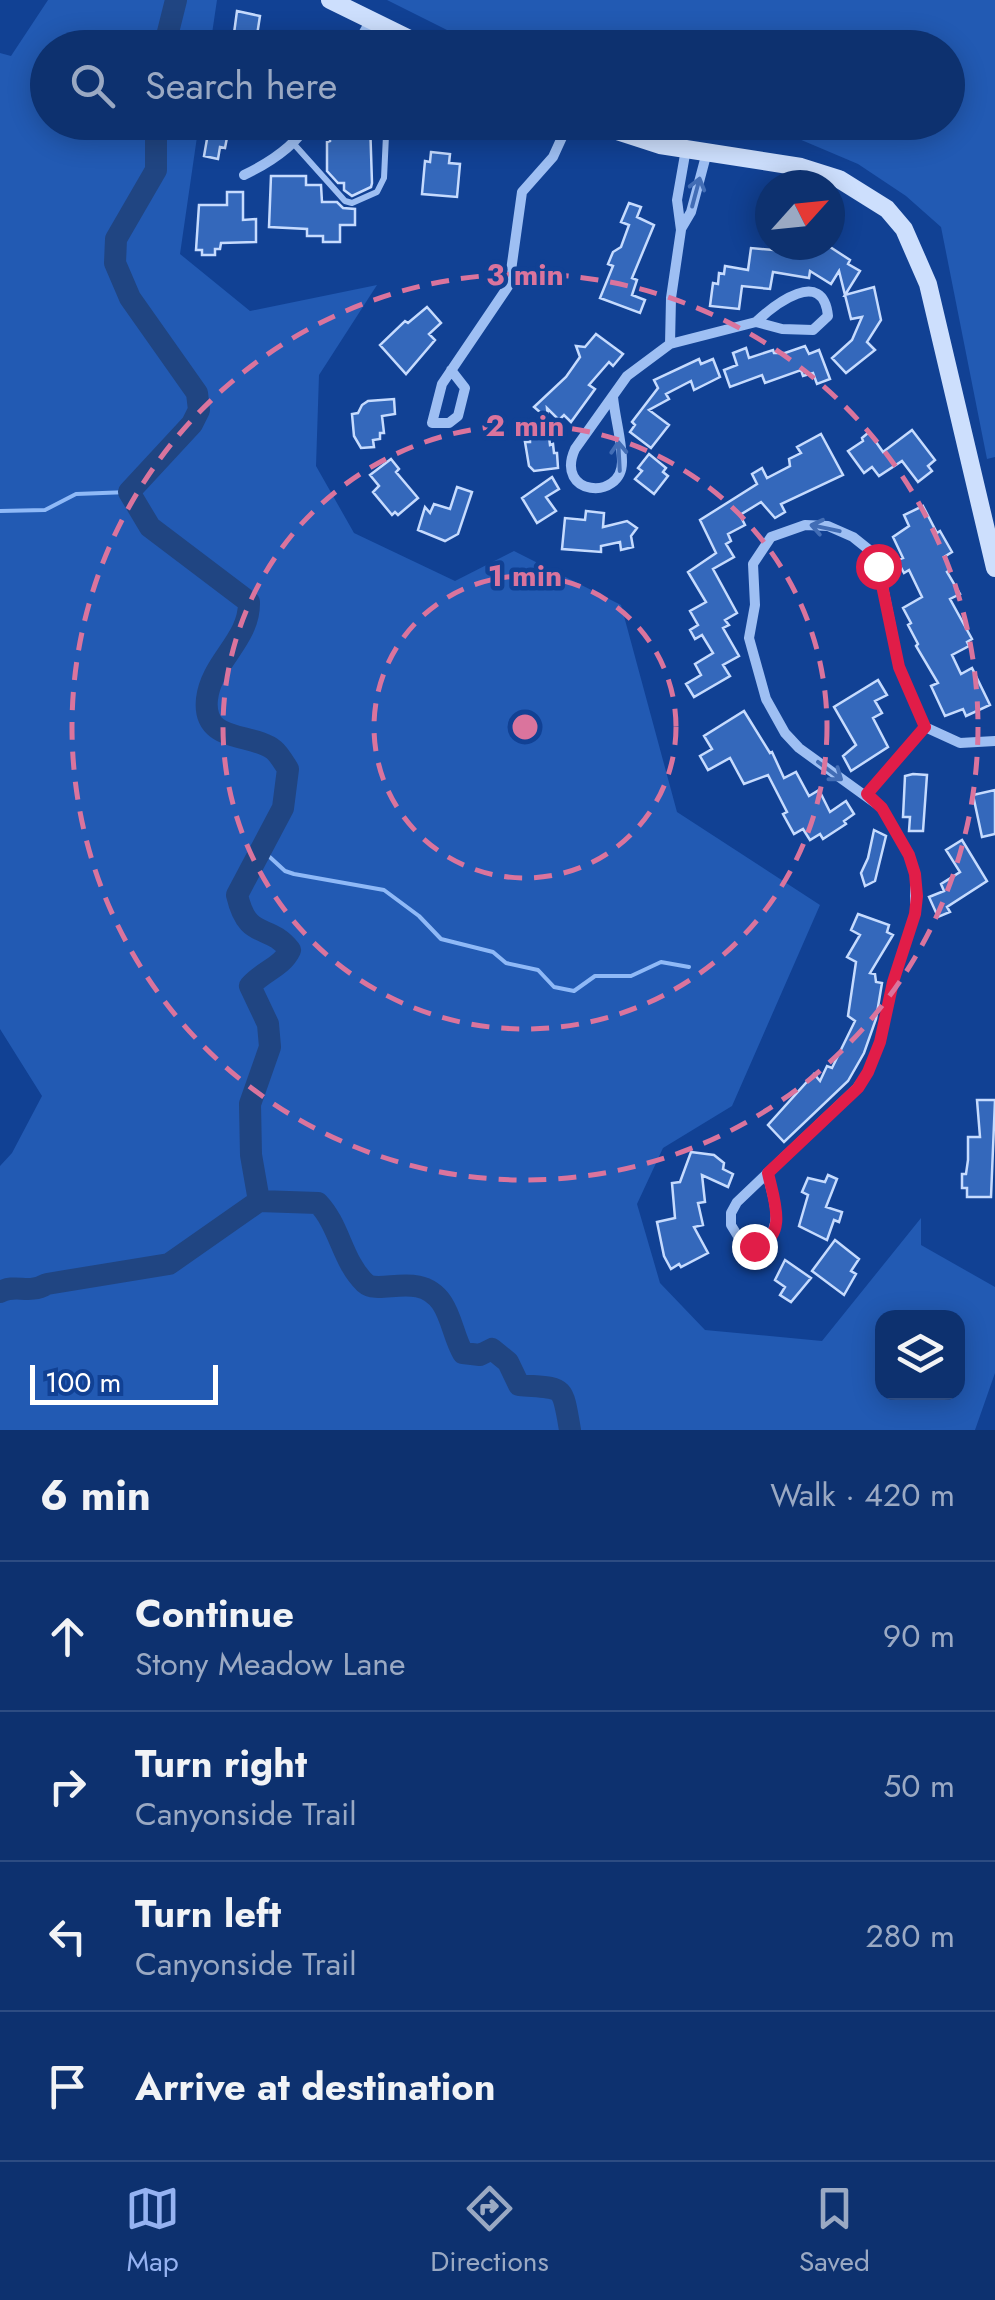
<!DOCTYPE html>
<html lang="en">
<head>
<meta charset="utf-8">
<style>
	body { margin:0; font-family:Jost,sans-serif; background:#1b3d77; color:#f1f3f6 }
	.controls { position:absolute; right:30px; bottom:30px; display:grid; overflow:hidden; border-radius:20px; box-shadow:0 5px 25px #0003 }
	.controls button { width:90px; height:90px; display:grid; place-items:center; padding:0; border:0; border-bottom:2px solid #2d4c82; background:#0d316f; color:#f1f3f6; font:50px sans-serif }
	.compass { position:absolute; left:755px; top:170px; width:90px; height:90px; border-radius:50%; background:#0d316f; box-shadow:0 5px 25px #0003; rotate:63deg }
	.scale { position:absolute; left:30px; bottom:25px; width:188px; box-sizing:border-box; padding-left:10px; border:5px solid #fff; border-top:0; font-size:28px; line-height:35px; white-space:nowrap; color:#fff; -webkit-text-stroke:8px #114194; paint-order:stroke }
	.stop { position:absolute; width:30px; height:30px; margin:-22px; border:8px solid #e11d48; border-radius:50%; background:#fff }
	.stop.end { background:#e11d48; border-color:#fff; box-shadow:0 2px 10px #0008 }
	.list { margin:0; padding:0; list-style:none }
	h2 { display:flex; justify-content:space-between; align-items:center; height:130px; margin:0; padding:0 40px; font-size:42px }
	h2 small { font-size:32px; font-weight:400; color:#9aa9c3 }
	.list li { display:grid; grid-template-columns:65px 1fr auto; gap:30px; align-items:center; box-sizing:border-box; height:150px; padding:0 40px; border-top:2px solid #2d4c82 }
	.list b { display:block; font-size:38px; white-space:nowrap }
	.list p { margin:0; font-size:32px; white-space:nowrap; color:#9aa9c3 }
	.list em { font-size:32px; font-style:normal; color:#9aa9c3 }
	.icon { flex:none; width:55px; height:55px; fill:none; stroke:currentColor; stroke-width:2; stroke-linecap:round; stroke-linejoin:round }
	.map { position:relative; flex:none; width:995px; height:1430px; overflow:hidden }
	.search { position:absolute; background:#0d316f; box-shadow:0 5px 25px #0003; left:30px; right:30px; top:30px; height:110px; display:flex; align-items:center; gap:25px; box-sizing:border-box; padding:0 35px; border-radius:55px; color:#9aa9c3; font-size:38px }
	.sheet { height:730px; background:#0d316f }
	nav { display:flex; justify-content:space-around; align-items:center; box-sizing:border-box; height:140px; border-top:2px solid #2d4c82; background:#0d316f; font-size:28px; color:#9aa9c3 }
	nav a { display:grid; justify-items:center; gap:5px }
	nav .on { color:#95b2f1 }
	.map>svg:first-child { display:block }
</style>
</head>
<body>
<div class="map">
<svg width="995" height="1430" viewBox="0 0 995 1430">
	<rect width="100%" height="100%" fill="#114194"/>
	<path fill="#225ab3" fill-rule="evenodd" d="M48,0H217L210,47L48,48V122L199,123L180,254L250,311L377,285L319,375L316,466L354,533L455,581L514,551L621,605L677,812L820,905L732,1106L663,1148L637,1204L660,1283L705,1330L822,1341L921,1218V1245L995,1287V1373L975,1430H0V1166L12,1153L42,1096L0,1029V53L11,56ZM882,1318H958V1392H882Z
		M387,0H995V457L987,459L941,227L906,196L858,164L799,139L707,123L948,122V48L481,47Z"/>
	<g fill="none" stroke-linecap="round" stroke-linejoin="round">
		<path stroke="#8fb9f7" stroke-width="4" d="M0,511L45,510L76,494L129,492
			M261,849L285,871L294,874L384,890L419,916L441,939L493,952L506,963L538,970L554,987L574,991L595,976H631L661,962L689,967"/>
		<path stroke="#204582" stroke-width="22" d="M164,48L176,0
			M156,122V170L116,239L115,263L130,298L197,393L199,410L192,424L129,492L150,527L249,602C250,640 211,662 207,699C202,744 252,732 274,750C279,754 284,763 288,769L283,808L237,895C248,942 268,922 290,950C282,967 263,971 250,986L268,1024L270,1047L250,1104L251,1155L259,1201L318,1203C340,1226 342,1261 365,1283C379,1296 420,1270 442,1303C452,1318 454,1338 463,1353L480,1355L492,1349L508,1362L519,1385C565,1389 562,1383 570,1430
			M0,1292C17,1283 27,1295 47,1284L169,1264L259,1201"/>
	</g>
	<path fill="#3468bb" stroke="#c6dbfe" stroke-width="2.5" d="M237,11L260,16L255,48H232Z
		M210,122H230L225,148L220,147L218,159L204,156Z
		M341,122H370L372,183L371,187L352,196L344,190V183H338L327,171V142L330,141V134H335V129H341Z
		M431,152L450,154L449,163L460,164L457,197L422,194L425,161L430,162Z
		M271,176H306V185H321L322,202H337L343,208L355,209V225H340V242H323V236H307V229L269,227Z
		M227,192H243V220L256,219V242L221,243L220,249H215V255H202V250H196L199,205H227Z
		M629,203L641,207L637,217L654,225L632,278L637,280L632,295L645,300L640,313L600,298L613,266L608,264L613,252L621,247L629,225L621,222Z
		M784,245H827L850,260L848,264L860,271L845,295L874,287L881,320L867,342L875,350L846,373L832,358L852,340L862,317L851,319L839,271L831,284L810,271L809,278L773,272L770,289L742,286L739,309L710,306L713,283L718,284L719,273L724,274L725,266L748,270L751,248L784,251Z
		M427,307L441,323L429,334L435,340L406,374L380,345L405,321L408,323Z
		M596,334L623,354L613,366L609,362L589,385L595,389L571,422L564,415L559,420L547,408L548,419L534,407L566,377L580,357L576,346L585,347Z
		M805,346L809,354L819,350L830,379L817,384L813,373L803,376L801,370L765,383L762,375L730,387L724,370L737,365L733,353L746,348L749,358L773,350L774,353H785Z
		M699,359L701,364L713,359L720,377L694,390L691,381L666,394L669,399L649,410L669,425L651,448L630,432L635,425L632,422L635,418L658,388L654,380Z
		M394,399L395,414L382,416L384,433H380V439L373,440L374,447L361,448L354,436L352,414L358,413L362,405L368,401Z
		M912,430L935,460L928,466L932,471L918,482L902,461L879,476L872,467L864,473L848,451L863,441L862,438L869,432L883,452Z
		M821,434L843,475L781,504L785,512L775,518L761,502L740,515L745,525L728,534L731,541L726,544L734,557L713,569L737,613L725,620L729,625L723,628L739,656L723,665L730,676L694,697L686,684L701,675L695,664L713,653L702,635L695,639L690,630L698,625L690,611L706,602L688,572L716,553L700,520L757,484L752,474L762,468L767,478L790,466L789,459L801,453L797,447Z
		M549,437L550,445L553,444L554,453H557L558,468L534,471L529,466L525,442H530V438Z
		M649,454L666,468L663,472L668,476L654,494L635,479L642,471L638,468Z
		M391,459L399,469L396,472L418,498L398,515L395,512L392,515L373,492L379,486L370,475Z
		M552,477L559,489L546,497L556,511L537,523L522,498Z
		M457,487L472,492L458,534L445,541L418,530L425,507L430,513L434,504L450,509Z
		M923,506L937,533L940,531L952,552L944,557L950,570L947,572L960,594L950,599L972,639L967,642L969,646L952,655L961,674L972,668L990,705L966,716L963,709L945,716L931,686L938,683L916,646L918,644L908,625L911,623L903,608L922,597L909,570L904,573L897,560L903,558L893,537L909,526L904,515Z
		M586,511L604,513L603,527L627,521L637,528L631,536L633,547L621,550L620,542L601,546V552L562,549L565,518L585,520Z
		M878,680L887,695L875,701L882,713L873,718L888,747L851,771L843,756L856,745L834,707Z
		M744,711L770,753L772,752L784,778L796,772L809,796L819,790L830,812L846,801L854,814L844,821L846,824L823,839L820,834L810,840L803,829L794,834L783,814L787,812L768,775L744,784L730,758L708,770L700,756L712,749L704,736Z
		M913,774L927,775L923,831H909L910,817H903L905,776Z
		M995,790V834L982,837L973,795Z
		M874,830L886,836L875,881L865,886L861,873L868,858Z
		M962,840L987,881L947,907L950,912L938,917L929,897L944,891L941,884L960,872L946,850Z
		M858,914L889,925L887,932L893,935L870,973L875,974L876,982L882,983L876,1019L864,1053L848,1081L784,1142L768,1125L814,1074L820,1081L827,1066L832,1068L855,1021L848,1016L856,962L847,957L860,935L851,930Z
		M977,1100H995L991,1197H967V1188H962V1174H966L968,1160V1137H980Z
		M691,1152L714,1155L724,1163L723,1169L733,1174L728,1187L702,1175L705,1202L698,1203L703,1225L694,1227L708,1253L681,1267L679,1264L671,1269L664,1256L657,1222L675,1218L672,1183L680,1182Z
		M828,1175L837,1179L826,1207L842,1212L839,1222L834,1220L827,1240L799,1226L808,1195L802,1192L808,1178L825,1182Z
		M835,1240L859,1259L851,1271L856,1274L844,1295L812,1271Z
		M785,1260L811,1278L791,1302L780,1295L785,1287L775,1280Z"/>
	<g fill="none" stroke-linecap="round" stroke-linejoin="round">
		<path stroke="#9ebff3" stroke-width="6" d="M293,143L345,201L352,203L377,192L384,178L386,135"/>
		<path stroke="#9ebff3" stroke-width="10" d="M355,48L371,20
			M244,175C269,163 295,147 309,122
			M681,229L691,212L707,152
			M670,344L671,298L681,230L677,200L686,149
			M451,370L465,388L458,416L449,423H432L442,384L509,285L522,192L553,157L569,122
			M613,397C615,418 622,441 622,462C622,501 554,496 575,449L627,376L670,344L756,322L782,329L813,330L828,316C823,267 775,304 756,322
			M925,727L960,743L995,741
			M867,794L925,727
			M767,1173C773,1198 785,1225 763,1244L742,1243L731,1225V1213L737,1202L857,1088L868,1072L880,1042L893,982L915,914V874L909,855L882,808L799,748L785,733L766,699L749,638L755,605L753,564L771,537L805,525L828,526L853,537L868,549L879,567L899,667L925,727"/>
		<path stroke="#cddffd" stroke-width="18" d="M330,0L428,48
			M589,122L660,145L801,167L839,179L887,209L904,229L928,284L995,568"/>
	</g>
	<defs><path id="oneway-shaft" d="M-6 0H5M1.5-3L5.5 0L1.5 3" fill="none" stroke-width="1.6" stroke-linecap="round" stroke-linejoin="round" transform="scale(2.5)"/></defs>
	<g stroke="#426db5">
		<use href="#oneway-shaft" transform="translate(696 192) rotate(-75)"/>
		<use href="#oneway-shaft" transform="translate(619 456) rotate(-93)"/>
		<use href="#oneway-shaft" transform="translate(825 528) rotate(-168)"/>
		<use href="#oneway-shaft" transform="translate(830 771) rotate(37)"/>
	</g>
	<g fill="none" stroke-linecap="round" stroke-linejoin="round">
		<path stroke="#e11d48" stroke-width="12" d="M754,1246C790,1239 773,1197 768,1173L858,1088L868,1072L880,1042L893,982L915,914L917,896L915,874L909,855L882,808L867,794L925,727L899,667L878,566"/>
	</g>
	<g fill="none" stroke="#da749d" stroke-width="5" stroke-dasharray="18 12">
		<circle cx="525" cy="727" r="151"/>
		<circle cx="525" cy="727" r="302"/>
		<circle cx="525" cy="727" r="453"/>
	</g>
	<circle cx="525" cy="727" r="15" fill="#da749d" stroke="#114194" stroke-width="5"/>
	<g font-size="30" text-anchor="middle" font-weight="bold" fill="#da749d" stroke="#114194" stroke-width="9" stroke-linejoin="round" paint-order="stroke">
		<text x="525" y="285">3 min</text>
		<text x="525" y="436">2 min</text>
		<text x="525" y="586">1 min</text>
	</g>
</svg>
<div class="controls">
<button><svg class="icon" aria-label="layers" viewBox="0 0 24 24"><path d="M12 4l9 5-9 5-9-5zM3 14l9 5 9-5"/></svg></button>
</div>
<svg class="compass" viewBox="-18 -18 36 36"><path d="M0-13l5 13h-10z" fill="#e53935"/><path d="M0 13l5-13h-10z" fill="#9aa9c3"/></svg>
<div class="scale">100 m</div>
<div class="stop" style="left:878px;top:566px"></div>
<div class="stop end" style="left:754px;top:1246px"></div>
<div class="search"><svg class="icon" aria-label="search" viewBox="0 0 24 24"><circle cx="10" cy="10" r="6"/><path d="M15 15l6 6"/></svg>Search here</div>
</div>
<section class="sheet">
<h2>6 min<small>Walk · 420 m</small></h2>
<ul class="list">
<li><svg class="icon" aria-label="ahead" viewBox="0 0 24 24"><path d="M12 20V5M6 11l6-6 6 6"/></svg><div><b>Continue</b><p>Stony Meadow Lane</p></div><em>90 m</em></li>
<li><svg class="icon" aria-label="right" viewBox="0 0 24 24"><path d="M7 20v-9h11M14 6l5 5-5 5"/></svg><div><b>Turn right</b><p>Canyonside Trail</p></div><em>50 m</em></li>
<li><svg class="icon" aria-label="left" viewBox="0 0 24 24"><path d="M17 20v-9H6M10 6l-5 5 5 5"/></svg><div><b>Turn left</b><p>Canyonside Trail</p></div><em>280 m</em></li>
<li><svg class="icon" aria-label="arrive" viewBox="0 0 24 24"><path d="M6 21V4h12l-3 4 3 4H6"/></svg><div><b>Arrive at destination</b></div></li>
</ul>
</section>
<nav>
<a class="on"><svg class="icon" aria-label="map" viewBox="0 0 24 24"><path d="M3 6l6-2 6 2 6-2v14l-6 2-6-2-6 2zM9 4v14M15 6v14"/></svg>Map</a>
<a><svg class="icon" aria-label="directions" viewBox="0 0 24 24"><path d="M12 3l9 9-9 9-9-9zM9 14v-3h6M13 9l2 2-2 2"/></svg>Directions</a>
<a><svg class="icon" aria-label="saved" viewBox="0 0 24 24"><path d="M7 4h10v16l-5-4-5 4z"/></svg>Saved</a>
</nav>
</body>
</html>
